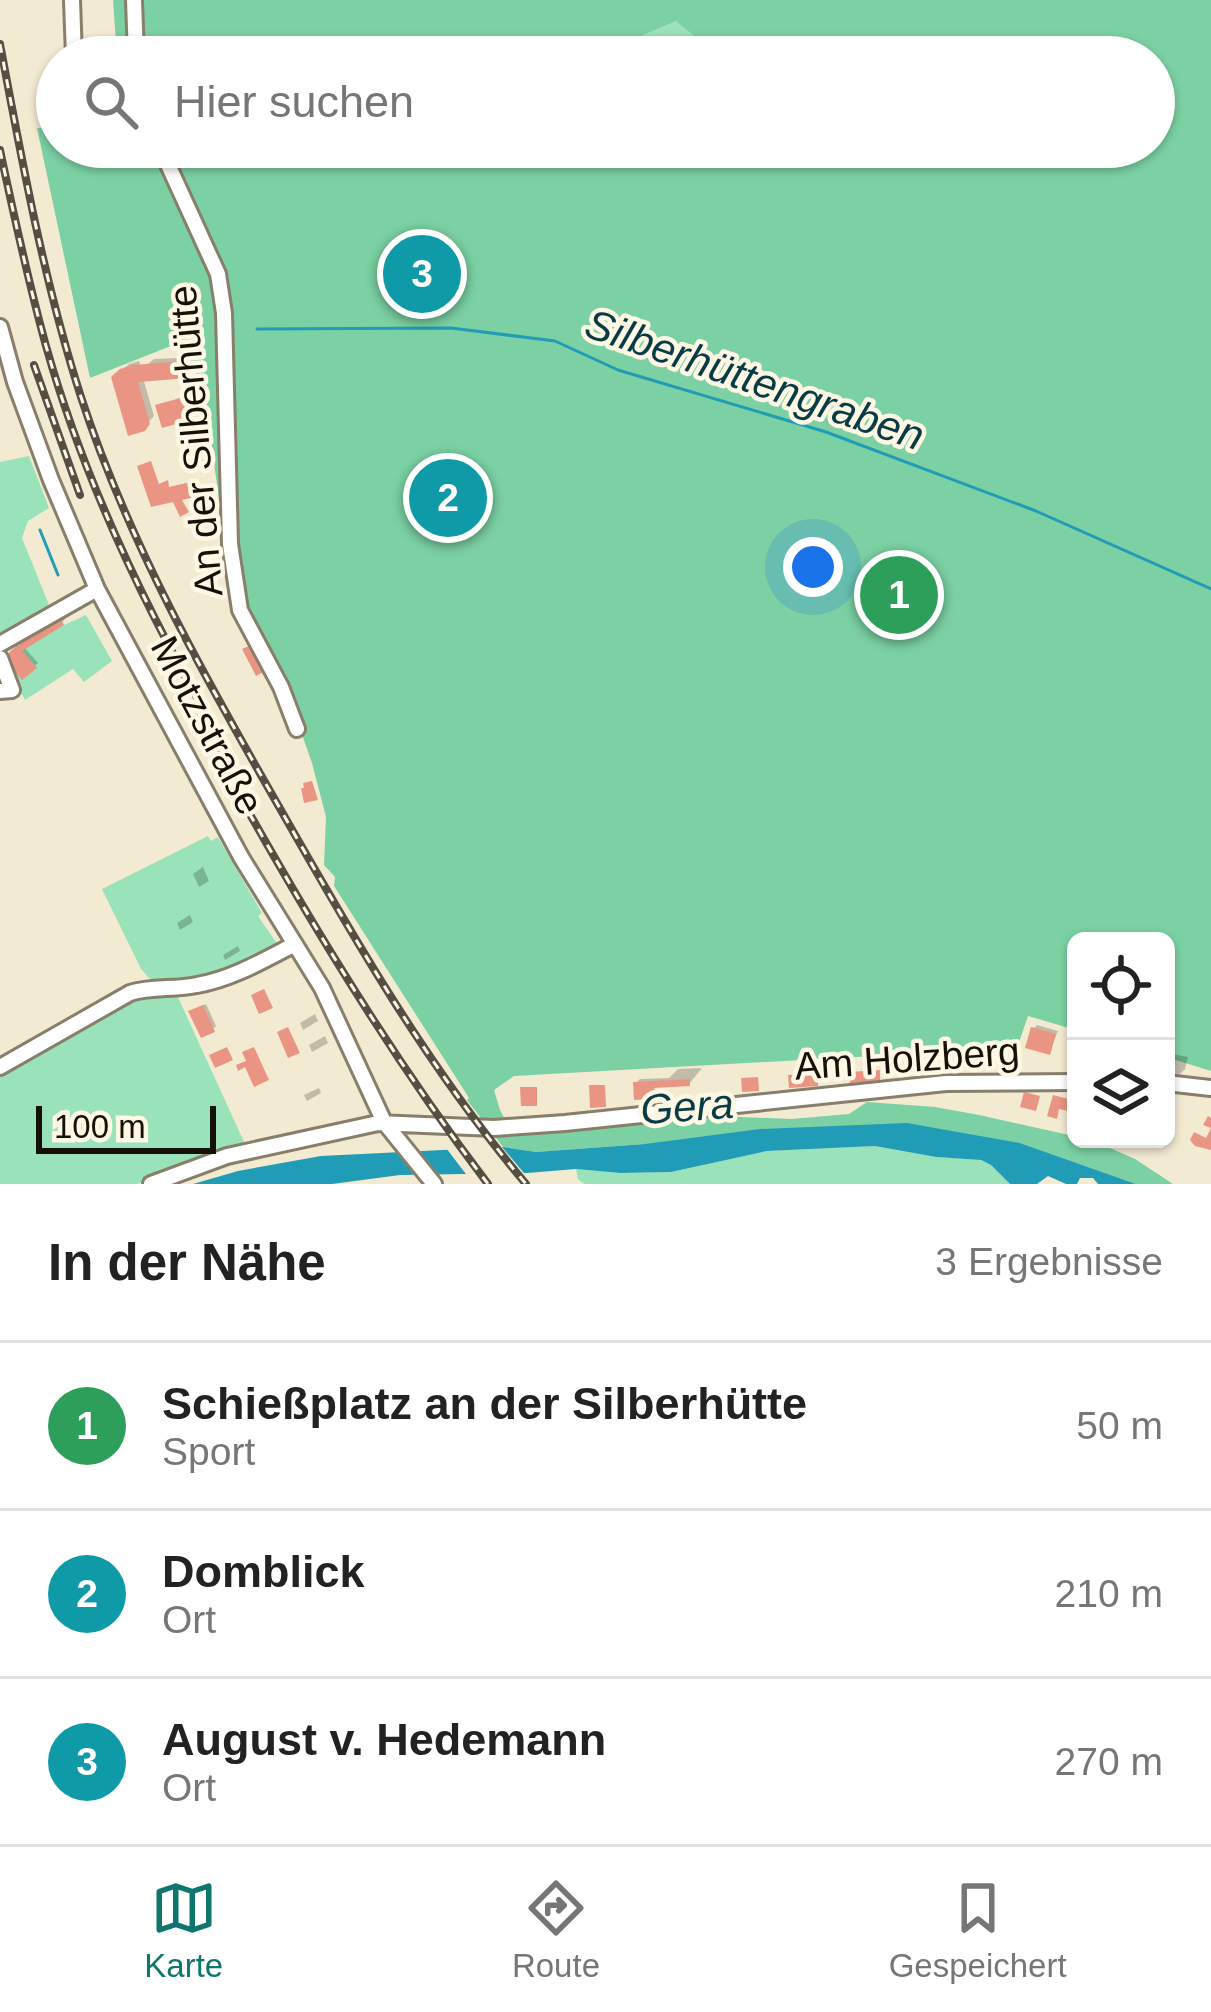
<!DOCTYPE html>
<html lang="de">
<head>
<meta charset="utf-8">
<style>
	body { margin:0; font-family:Arial,sans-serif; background:#f2f2f2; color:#222 }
	.controls { position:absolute; right:36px; bottom:36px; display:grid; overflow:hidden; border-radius:18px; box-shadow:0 3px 9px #0004 }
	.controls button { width:108px; height:108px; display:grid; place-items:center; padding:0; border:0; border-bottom:3px solid #e0e0e0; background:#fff; color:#222; font:60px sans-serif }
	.scale { position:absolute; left:36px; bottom:30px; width:180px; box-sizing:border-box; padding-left:12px; border:6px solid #151109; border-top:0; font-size:33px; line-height:42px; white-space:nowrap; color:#151109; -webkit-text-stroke:9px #fef7e4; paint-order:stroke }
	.you { position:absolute; left:813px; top:567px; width:42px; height:42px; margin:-30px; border:9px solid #fff; border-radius:50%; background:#1a73e8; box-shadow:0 0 0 18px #1a73e833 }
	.badge { display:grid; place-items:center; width:78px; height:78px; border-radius:50%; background:#0f766e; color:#fff; font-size:39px; font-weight:700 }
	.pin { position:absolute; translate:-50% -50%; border:6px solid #fff; box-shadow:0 3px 12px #0006 }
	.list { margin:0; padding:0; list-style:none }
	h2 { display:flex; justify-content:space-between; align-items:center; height:156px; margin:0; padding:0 48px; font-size:51px }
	h2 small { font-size:39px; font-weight:400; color:#767676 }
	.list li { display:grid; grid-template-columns:78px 1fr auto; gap:36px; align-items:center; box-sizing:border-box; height:168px; padding:0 48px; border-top:3px solid #e0e0e0 }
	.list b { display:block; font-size:45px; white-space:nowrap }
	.list p { margin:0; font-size:39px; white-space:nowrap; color:#767676 }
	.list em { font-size:39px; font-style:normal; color:#767676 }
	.icon { flex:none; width:66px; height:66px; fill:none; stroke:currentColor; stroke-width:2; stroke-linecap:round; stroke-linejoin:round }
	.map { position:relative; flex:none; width:1211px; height:1184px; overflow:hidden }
	.search { position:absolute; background:#fff; box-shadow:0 3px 9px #0004; left:36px; right:36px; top:36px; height:132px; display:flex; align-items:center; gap:30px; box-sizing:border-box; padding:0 42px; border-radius:66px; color:#767676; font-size:45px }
	.sheet { height:660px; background:#fff }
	nav { display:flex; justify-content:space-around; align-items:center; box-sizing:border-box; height:168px; border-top:3px solid #e0e0e0; background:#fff; font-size:33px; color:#767676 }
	nav a { display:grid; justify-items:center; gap:6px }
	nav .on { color:#0f766e }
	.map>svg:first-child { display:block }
</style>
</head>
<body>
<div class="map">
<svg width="1211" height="1184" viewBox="0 0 1211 1184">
	<rect width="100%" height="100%" fill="#f3ead2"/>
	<path fill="#9ae2ba" d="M676,21L715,54L714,57H594Z
		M29,456L49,508L28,521L22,538L51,610L7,633L0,632V462Z
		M86,615L112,661L84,682L73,669L25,700L3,658L24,639L59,617L64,625Z
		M208,836L211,841L218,837L262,913L258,916L278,945C247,959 190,991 156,982C149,980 146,974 141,969L102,889Z
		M144,995H177L245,1144L137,1184H0V1073L128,999Z
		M875,1146L936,1157L981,1160L991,1165L1010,1184H584L578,1179L576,1169L620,1173L671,1172L767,1151Z"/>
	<path fill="#7bd1a3" d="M113,0H1211V1071L1166,1057V941H1076V1030L1028,1016L1017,1048L514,1076L494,1090L500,1110L513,1134L561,1131L694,1115L791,1119L849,1114L867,1102L935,1107L979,1115L1069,1135L1103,1145L1135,1159L1173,1184H1136L1020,1143L645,1144L536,1152L503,1147L467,1100L469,1098L334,886L335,877L324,865L326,817L312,763L300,729L231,579L203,389L181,342L90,378L37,128L57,127V147H1154V57H714L715,54L676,21L593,57H117Z"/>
	<path fill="#219cb6" d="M907,1123L1020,1143L1136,1184H1098L1093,1178H1080L1077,1184H1066L1048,1176L1037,1184H1010L991,1165L981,1160L936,1157L875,1146L767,1151L671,1172L620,1173L576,1169L527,1173L400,1175L332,1184H193L238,1171L321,1156L503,1147L536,1152L645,1144L760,1129Z"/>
	<path fill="#f3ead2" d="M497,1141L529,1179L469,1178L443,1144Z"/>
	<path fill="#0003" d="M178,358L188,363L176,376L143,378L154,416L143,428L114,378L129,364L139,361L140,365L148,364L154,359Z
		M188,395L193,414L190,417L159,406Z
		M63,616L65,619L62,623L24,647L38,663L23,676L7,658L41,630Z
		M203,867L209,881L199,887L193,874Z
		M190,915L193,922L180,930L177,923Z
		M238,946L240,951L225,960L223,955Z
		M206,1004L216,1026L213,1029L195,1009Z
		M315,1014L318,1021L303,1030L300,1023Z
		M1037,1025L1058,1031L1049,1052L1034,1028Z
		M325,1036L328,1043L312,1052L309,1045Z
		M1166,1053L1188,1057L1185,1069L1177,1077H1166Z
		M702,1068L689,1084L655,1085V1093L652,1096L636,1083L640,1079L669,1078L678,1069Z
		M319,1088L321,1093L307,1101L304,1095Z
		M1168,1136L1171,1138L1166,1147L1154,1141H1165Z"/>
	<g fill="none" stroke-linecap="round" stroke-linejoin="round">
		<path stroke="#219cb6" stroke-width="3" d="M257,329L451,328L555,341L618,370L826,432L1036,511L1211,589
			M40,530L58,575"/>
	</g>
	<path fill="#ea9484" d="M171,362L185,370L177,379L138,382L150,424L145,431L128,436L111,377L120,369L133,365Z
		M184,397L191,420L162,428L155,405Z
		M201,436L203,467L190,468L188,437Z
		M151,461L159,484L168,480L169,487L191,482L194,497L182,500L189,512L180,517L173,502L151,507L137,466Z
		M59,617L64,625L22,651L37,668L22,680L3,658L24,639Z
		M253,644L267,670L256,676L242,649Z
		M312,781L318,800L304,803L301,788H304L303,783Z
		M264,989L273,1008L259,1014L251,995Z
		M203,1005L215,1032L201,1038L188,1011Z
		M288,1027L300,1053L288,1058L277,1032Z
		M1031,1027L1056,1034L1050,1055L1025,1048Z
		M227,1047L233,1060L215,1068L209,1055Z
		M254,1047L269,1080L254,1087L245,1067L238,1071L236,1065L246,1061L242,1052Z
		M880,1070V1081L850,1083L849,1072Z
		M818,1073V1086L789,1088L788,1075Z
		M758,1077L759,1091L742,1092L741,1078Z
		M690,1079V1086L653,1088V1099L634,1100L633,1082Z
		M589,1085H605L606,1107L590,1108Z
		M520,1087H537V1106H521Z
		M1024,1092L1040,1096L1036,1111L1020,1107Z
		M1053,1095L1076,1101V1113L1059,1109L1057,1119L1047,1116Z
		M1208,1116L1211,1118V1150L1195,1146L1190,1140L1194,1132L1206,1138L1211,1128L1203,1125Z"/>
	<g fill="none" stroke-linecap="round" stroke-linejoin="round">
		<g stroke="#877f6a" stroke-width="20">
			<path id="minor" d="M72,0L74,57
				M134,0L136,57
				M160,147L218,274L224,313L230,544L240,610L281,687L297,729
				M0,327L15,382L51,480L97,589L241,857L322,988L384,1122L434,1184
				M0,644L97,589
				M0,658L12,690L0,691
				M0,1067L130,993C152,986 174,990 197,985C232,979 264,960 295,944
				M1166,1083L1211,1088
				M151,1184L227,1156L378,1123L494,1128L565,1123L946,1083L1076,1082"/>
		</g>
		<use href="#minor" stroke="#fff" stroke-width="14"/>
		<g stroke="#554f43" stroke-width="8">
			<path id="rail" d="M0,44C22,162 44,282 81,397C128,541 203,674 278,805C353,937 428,1068 526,1184
				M0,150C14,216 28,281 46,346C84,481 146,610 216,731
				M34,365L80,495
				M197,719C285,880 377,1038 488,1184"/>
		</g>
		<use href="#rail" stroke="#fef7e4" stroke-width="3" stroke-dasharray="9" stroke-linecap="butt"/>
	</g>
	<g text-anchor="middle" stroke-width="9" stroke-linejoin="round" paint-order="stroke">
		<g font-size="39" fill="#151109" stroke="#fef7e4">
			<text transform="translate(195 441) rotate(-95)" y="14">An der Silberhütte</text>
			<text transform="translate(208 725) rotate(62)" y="14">Motzstraße</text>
			<text transform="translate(907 1058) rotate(-4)" y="14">Am Holzberg</text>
		</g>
		<g font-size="42" font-style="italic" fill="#073c47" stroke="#fef7e4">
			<text transform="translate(755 379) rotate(19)" y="15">Silberhüttengraben</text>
			<text transform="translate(687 1106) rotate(-4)" y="15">Gera</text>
		</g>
	</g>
</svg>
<div class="controls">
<button><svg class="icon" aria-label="locate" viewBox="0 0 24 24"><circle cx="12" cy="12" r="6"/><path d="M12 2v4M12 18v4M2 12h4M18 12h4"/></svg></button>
<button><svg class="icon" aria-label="layers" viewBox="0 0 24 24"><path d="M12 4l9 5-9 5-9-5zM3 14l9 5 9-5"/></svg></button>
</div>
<div class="scale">100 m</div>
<div class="you"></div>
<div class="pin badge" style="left:899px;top:595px;background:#2e9e5b">1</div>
<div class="pin badge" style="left:448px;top:498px;background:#0f9aa8">2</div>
<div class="pin badge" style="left:422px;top:274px;background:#0f9aa8">3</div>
<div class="search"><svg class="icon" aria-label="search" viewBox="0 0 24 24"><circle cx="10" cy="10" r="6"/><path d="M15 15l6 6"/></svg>Hier suchen</div>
</div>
<section class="sheet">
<h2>In der Nähe<small>3 Ergebnisse</small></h2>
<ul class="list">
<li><span class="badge" style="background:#2e9e5b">1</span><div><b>Schießplatz an der Silberhütte</b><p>Sport</p></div><em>50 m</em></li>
<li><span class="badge" style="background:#0f9aa8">2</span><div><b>Domblick</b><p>Ort</p></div><em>210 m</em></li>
<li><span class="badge" style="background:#0f9aa8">3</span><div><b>August v. Hedemann</b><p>Ort</p></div><em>270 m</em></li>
</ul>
</section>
<nav>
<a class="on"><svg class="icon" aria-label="map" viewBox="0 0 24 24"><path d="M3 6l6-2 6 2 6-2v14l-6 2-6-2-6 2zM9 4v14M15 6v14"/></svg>Karte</a>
<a><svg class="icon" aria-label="directions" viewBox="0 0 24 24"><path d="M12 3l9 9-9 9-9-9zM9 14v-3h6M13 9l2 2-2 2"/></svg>Route</a>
<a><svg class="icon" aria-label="saved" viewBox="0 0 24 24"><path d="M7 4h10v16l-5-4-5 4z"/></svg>Gespeichert</a>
</nav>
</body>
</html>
